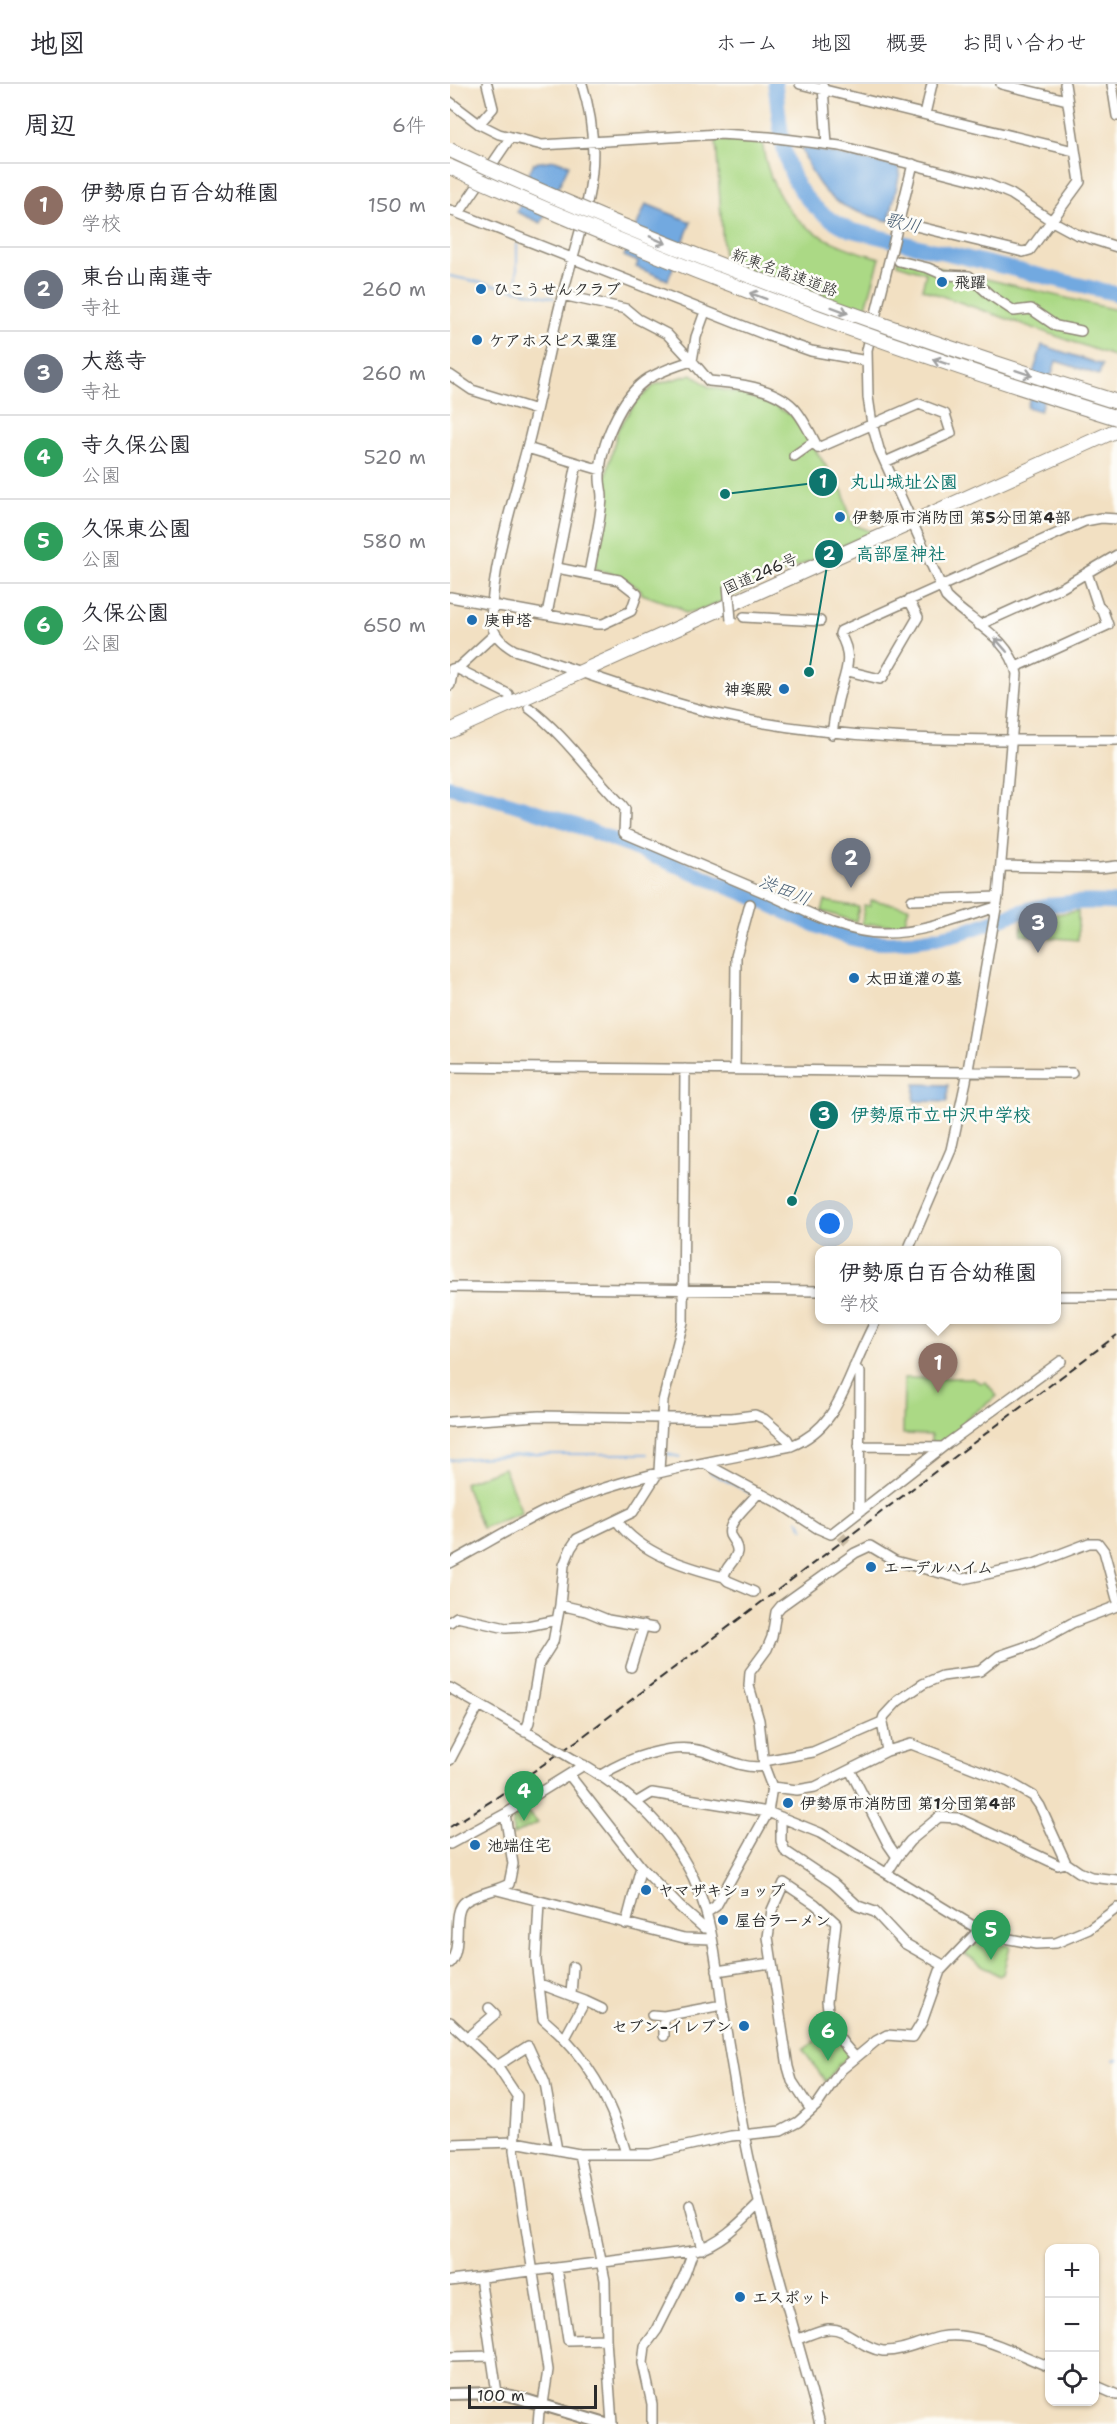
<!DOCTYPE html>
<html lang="ja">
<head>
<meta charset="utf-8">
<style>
	body { margin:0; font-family:"Shantell Sans","Klee One",sans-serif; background:#f7f7f7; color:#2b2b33 }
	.controls { position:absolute; right:18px; bottom:18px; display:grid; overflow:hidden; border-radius:12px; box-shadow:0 2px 4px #0004 }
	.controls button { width:54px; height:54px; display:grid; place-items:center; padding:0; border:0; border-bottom:2px solid #e1e1e2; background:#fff; color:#2b2b33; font:30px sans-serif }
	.scale { position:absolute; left:18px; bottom:15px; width:129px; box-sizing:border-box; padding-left:6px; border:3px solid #2b2b2b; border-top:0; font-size:16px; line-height:21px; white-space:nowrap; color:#2b2b2b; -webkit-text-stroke:4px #fdfcf7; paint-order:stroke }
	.you { position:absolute; left:380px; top:1140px; width:21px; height:21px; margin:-15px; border:4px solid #fff; border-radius:50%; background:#1a73e8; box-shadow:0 0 0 9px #1a73e833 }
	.badge { display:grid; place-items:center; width:39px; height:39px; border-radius:50%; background:#db2777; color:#fff; font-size:20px; font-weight:700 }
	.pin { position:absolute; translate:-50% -50px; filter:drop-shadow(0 2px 3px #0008) }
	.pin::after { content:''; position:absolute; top:32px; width:21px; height:18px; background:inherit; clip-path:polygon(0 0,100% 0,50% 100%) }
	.popup { position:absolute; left:365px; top:1162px; width:246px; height:78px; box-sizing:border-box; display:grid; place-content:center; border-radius:12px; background:#fff; filter:drop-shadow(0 2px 4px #0005); font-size:20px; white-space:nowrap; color:#7c7c81 }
	.popup b { font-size:22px; color:#2b2b33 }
	.popup::after { content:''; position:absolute; left:50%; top:100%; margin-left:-12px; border:12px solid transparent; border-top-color:#fff }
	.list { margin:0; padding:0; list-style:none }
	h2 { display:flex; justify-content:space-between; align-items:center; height:78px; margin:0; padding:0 24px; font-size:26px }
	h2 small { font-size:20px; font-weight:400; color:#7c7c81 }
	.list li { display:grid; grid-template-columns:39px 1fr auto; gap:18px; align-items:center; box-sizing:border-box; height:84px; padding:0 24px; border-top:2px solid #e1e1e2 }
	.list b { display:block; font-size:22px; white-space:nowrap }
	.list p { margin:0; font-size:20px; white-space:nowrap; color:#7c7c81 }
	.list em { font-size:20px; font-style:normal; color:#7c7c81 }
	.icon { flex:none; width:33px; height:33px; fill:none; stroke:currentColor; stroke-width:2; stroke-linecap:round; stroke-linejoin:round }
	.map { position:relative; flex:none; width:667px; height:2340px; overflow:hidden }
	header { display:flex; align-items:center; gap:36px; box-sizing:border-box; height:84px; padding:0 30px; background:#fff; border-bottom:2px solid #e1e1e2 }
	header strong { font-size:28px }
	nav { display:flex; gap:33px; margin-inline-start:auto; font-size:21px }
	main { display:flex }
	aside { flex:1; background:#fff }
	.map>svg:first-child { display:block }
</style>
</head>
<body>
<header>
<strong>地図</strong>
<nav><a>ホーム</a><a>地図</a><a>概要</a><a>お問い合わせ</a></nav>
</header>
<main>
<aside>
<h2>周辺<small>6件</small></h2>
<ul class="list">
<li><span class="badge" style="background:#8d6e63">1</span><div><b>伊勢原白百合幼稚園</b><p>学校</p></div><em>150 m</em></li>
<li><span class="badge" style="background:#6b7280">2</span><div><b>東台山南蓮寺</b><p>寺社</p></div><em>260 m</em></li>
<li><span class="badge" style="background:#6b7280">3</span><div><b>大慈寺</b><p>寺社</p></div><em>260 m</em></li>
<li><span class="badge" style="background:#2e9e5b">4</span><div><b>寺久保公園</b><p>公園</p></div><em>520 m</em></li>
<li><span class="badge" style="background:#2e9e5b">5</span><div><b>久保東公園</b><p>公園</p></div><em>580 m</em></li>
<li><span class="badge" style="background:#2e9e5b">6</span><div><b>久保公園</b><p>公園</p></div><em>650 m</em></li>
</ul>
</aside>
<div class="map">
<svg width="667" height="2340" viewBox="0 0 667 2340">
	<rect width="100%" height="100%" fill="#fdfcf7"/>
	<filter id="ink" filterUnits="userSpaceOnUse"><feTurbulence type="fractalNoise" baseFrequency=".0167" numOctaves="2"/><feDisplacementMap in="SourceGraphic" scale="12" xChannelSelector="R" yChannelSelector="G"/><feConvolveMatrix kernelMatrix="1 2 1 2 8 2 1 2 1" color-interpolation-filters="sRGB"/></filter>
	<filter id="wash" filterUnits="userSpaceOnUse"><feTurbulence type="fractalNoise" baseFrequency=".008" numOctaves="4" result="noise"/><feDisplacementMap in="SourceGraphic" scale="24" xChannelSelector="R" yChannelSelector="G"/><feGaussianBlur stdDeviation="1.35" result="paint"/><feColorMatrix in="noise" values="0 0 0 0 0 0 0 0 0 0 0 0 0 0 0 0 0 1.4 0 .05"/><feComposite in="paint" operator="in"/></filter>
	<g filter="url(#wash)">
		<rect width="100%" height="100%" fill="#f2e0c2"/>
		<path fill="#abd985" stroke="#6b8258" stroke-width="1.5" d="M266,56L312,58C323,131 363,157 430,174L414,230L274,178Z
			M448,174L667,226L666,273L472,205L476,189L447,180Z
			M242,290L259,303L292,310L325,322L344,333L393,408L402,440L423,448L255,525L235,529L230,524L192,510L191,506L170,492L145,485L157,411L155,396L168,345L186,318L205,301Z
			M421,816L459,823L454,841L412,840L414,821L420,822Z
			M375,817L409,823L406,838L372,827Z
			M628,827V856L571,851L573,835Z
			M454,1294H521L531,1299L536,1298L547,1312L516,1335V1342L493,1359H481V1351L453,1350Z
			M54,1384L72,1429L32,1444L14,1399Z
			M76,1725L88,1739L63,1751V1731Z
			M529,1856L560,1862L553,1890L549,1892L515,1870Z
			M381,1946L400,1972L388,1981L376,1998L353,1966Z"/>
		<path fill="#72a9e0" stroke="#4e6a86" stroke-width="1.5" d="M351,63L448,83L450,88L439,137C388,124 370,115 351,63Z
			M105,76L119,81L91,139L67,128L76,107L71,105L84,79Z
			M196,120L241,138L218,196L186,183L188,178L174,172Z
			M592,261L652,281L649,291L606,277L590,327L577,323L584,301L580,299Z
			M465,1000L498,1001L497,1018L464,1017Z"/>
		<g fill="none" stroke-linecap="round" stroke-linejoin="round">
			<path stroke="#72a9e0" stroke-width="2" d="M0,192L104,214
				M67,198V160
				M217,1370L230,1373
				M0,1376L81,1370H197
				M260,1388L302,1410
				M348,1436L354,1445
				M664,1976L667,1975"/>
			<path stroke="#72a9e0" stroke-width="15" d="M325,0C334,67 331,113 400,146L667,210
				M0,703C105,727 204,773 303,813C337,827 386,855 422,858C448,860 487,855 512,848C534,842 555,832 577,826C606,817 637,817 667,819"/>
		</g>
	</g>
	<g filter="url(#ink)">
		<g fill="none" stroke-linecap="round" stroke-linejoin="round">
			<path stroke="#cabca4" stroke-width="9" stroke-dasharray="9 4.5" stroke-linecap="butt" d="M391,1452L400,1462"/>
			<g stroke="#8e8676" stroke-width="12">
				<path id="minor" d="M132,0C158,83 132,133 112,213C99,263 90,314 77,364C62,421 43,477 41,537C43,551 52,559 64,566C129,586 193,612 259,628C394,660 529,656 667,656
					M350,0L624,67
					M551,0L617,16
					M662,0L667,32
					M373,3L377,60
					M0,18L29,40L49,50L92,61L269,50L319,53L390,62L535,99L561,110L602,137L626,150L667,163
					M475,30L482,0
					M29,40L43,24L37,0
					M0,126L316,251L361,267L417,277
					M9,129L60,54
					M449,138L573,168L580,166L630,98L615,0
					M449,177L478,184L494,191L519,192L540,211L564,227L581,225L606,242L631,247
					M112,211L176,225L188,235L217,250L242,277
					M242,277L246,253L255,228
					M0,291L22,306L86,326
					M77,364L151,386
					M344,372L361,360
					M139,490C143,465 151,438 152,413C152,407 150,401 150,395C149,363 171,311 199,294C212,287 228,281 242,277L259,297C285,299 324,303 344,324C354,335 361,351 368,364L469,320L495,330L501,349L435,378
					M0,513L147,540H153L181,527L187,510L169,496L107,484
					M97,530L127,379
					M294,533L370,537
					M529,541L613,503L667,471
					M566,583L658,541L653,527L648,522L637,489
					M6,584L58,610
					M2,585L9,583L45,550
					M398,587L430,595L433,593L468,533L459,516
					M0,601L3,585
					M79,624C115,651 140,689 172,721L175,725L174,749C222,769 270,790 318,810C354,826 395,850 435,849C474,849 510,834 546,823
					M382,650C384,636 386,621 390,608C397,585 403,572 390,550L391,547L635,437L651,434L667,435
					M551,782L650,784L667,782
					M462,816L548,813
					M0,983L622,989
					M285,985L286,872L300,820
					M458,1166L501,1066L516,997L548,813L567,590C560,553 520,538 496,513L429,365L422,340L418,313L417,266L463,80
					M0,1203L370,1207
					M606,1212H667
					M404,1283L410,1288L409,1428
					M0,1338L89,1332L211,1334H282L305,1331L314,1335L337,1355L341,1362
					M409,1362L492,1363
					M254,1379L332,1421L367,1444L381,1450L498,1359L611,1277
					M167,1437C191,1470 236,1483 274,1493
					M0,1479C32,1462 64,1442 97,1426C174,1391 259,1378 341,1362C377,1348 389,1319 403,1286C410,1269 418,1252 426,1236
					M304,1508L278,1497L274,1493C275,1482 285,1479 287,1468C288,1461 283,1457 280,1451C276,1438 301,1419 309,1408
					M110,1521L136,1527L158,1536L204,1544
					M0,1538L7,1533L56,1544L72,1543L107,1536
					M181,1583L194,1541
					M0,1604L101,1662
					M75,1648L79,1638L89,1580L103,1558L110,1521L114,1481L121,1464L127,1455L183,1428L209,1387L213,1317L233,1238L235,985
					M437,1667L432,1638L434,1632L448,1617L473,1600L492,1592L530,1587L549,1572L584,1560L622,1539L667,1522
					M0,1676L29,1621
					M126,1677C176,1705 217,1740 243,1793C262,1833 266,1877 272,1921C279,1964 286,2007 294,2050C313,2148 345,2244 370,2340
					M314,1677L363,1668L432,1638
					M400,1686L438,1760L447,1773L437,1789
					M151,1691C176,1675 222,1658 252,1667C273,1673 292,1686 314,1682
					M120,1692L191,1783L230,1823L254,1844H260
					M322,1703L314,1682L309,1636L299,1602L300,1588L317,1565L322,1553L326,1528L331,1522L405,1469L420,1462L445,1477L513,1495L584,1480L639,1459H648L654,1467L667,1515
					M187,1718L202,1709L318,1728L370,1749L538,1851L586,1860L606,1859L639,1845L667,1824
					M331,1733V1757L335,1767L383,1799L408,1822L425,1828L454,1859L493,1881
					M0,1760L55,1730L134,1681
					M447,1773L460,1757L489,1733L508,1734L608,1781L616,1779
					M47,1806L234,1854L262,1855
					M89,1818L86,1876L93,1935C137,1972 160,2013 176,2069
					M256,1829L266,1822L318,1728L322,1703L347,1706L365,1703L437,1667L461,1660L559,1698L583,1712L590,1722L616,1779L629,1788L641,1793L667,1796
					M176,1840L191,1783
					M0,1879C14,1862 0,1828 16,1817C28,1809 46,1807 59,1800L63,1780L55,1730
					M267,1887L321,1879
					M90,1900L135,1917L115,1954
					M121,1911L123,1883
					M135,1917L152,1925
					M202,1931L214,1932L272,1921
					M214,1932V1952
					M0,1938L47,1982L67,2012L64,2066L98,2286L93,2320L89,2328L88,2340
					M18,1953L45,1930L39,1924
					M47,1982L78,1962L95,1999L107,2066
					M361,2026L342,1997L338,1983L318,1853L322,1826L334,1799L365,1820L386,1839L377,1918C379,1943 389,1956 405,1973
					M0,2060L65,2058L129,2070H200L281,2052L331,2047L348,2038L367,2021L391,1986L426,1957L437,1951L463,1953L472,1938L490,1887L528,1847
					M129,2070L155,2196L156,2255L162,2340
					M240,2121L252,2165
					M107,2184L118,2256L156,2255
					M30,2193L47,2309
					M0,2197L243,2167C270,2160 290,2139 309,2120
					M348,2255C357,2252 369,2246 378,2245C397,2243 412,2265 433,2267C452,2268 471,2257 490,2253C527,2246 566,2270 600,2283
					M0,2273L42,2272
					M644,2301L667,2311
					M202,2340V2320L193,2279L195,2262L207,2246L235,2190L243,2167"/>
			</g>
			<g stroke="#8e8676" stroke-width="14">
				<path id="major" d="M0,2310L47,2309L66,2313L156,2340"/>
			</g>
			<g stroke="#8e8676" stroke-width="16">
				<path id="highway" d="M0,647L667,346"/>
			</g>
			<use href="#minor" stroke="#fff" stroke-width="9"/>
			<use href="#major" stroke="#fff" stroke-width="10"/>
			<use href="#highway" stroke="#fff" stroke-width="14"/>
			<path stroke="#2b2b2b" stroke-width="2" stroke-dasharray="9 4.5" stroke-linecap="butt" d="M0,1743L43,1716L128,1656L667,1251"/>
			<g stroke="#8e8676" stroke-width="12" stroke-linecap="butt">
				<path id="minor-bridge" d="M278,501L281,536
					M101,1662L126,1677"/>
			</g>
			<g stroke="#8e8676" stroke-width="16" stroke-linecap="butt">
				<path id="highway-bridge" d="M0,66C216,167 440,247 667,318
					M0,83C217,181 439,264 667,334"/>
			</g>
			<use href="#minor-bridge" stroke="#fff" stroke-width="9"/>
			<use href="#highway-bridge" stroke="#fff" stroke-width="14"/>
		</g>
		<defs><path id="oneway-shaft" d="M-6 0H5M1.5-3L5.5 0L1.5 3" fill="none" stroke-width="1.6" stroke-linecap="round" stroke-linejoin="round" transform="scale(1.5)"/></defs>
		<g stroke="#a0a0a0">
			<use href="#oneway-shaft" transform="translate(208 156) rotate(24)"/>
			<use href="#oneway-shaft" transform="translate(308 212) rotate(-160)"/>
			<use href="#oneway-shaft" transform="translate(390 226) rotate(20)"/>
			<use href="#oneway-shaft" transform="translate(491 278) rotate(-162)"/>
			<use href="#oneway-shaft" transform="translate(574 289) rotate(18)"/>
			<use href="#oneway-shaft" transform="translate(551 561) rotate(-131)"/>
		</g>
	</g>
	<g fill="#1f6fb2" stroke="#fdfcf7" stroke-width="2">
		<circle cx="492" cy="198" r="6"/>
		<circle cx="31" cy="205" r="6"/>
		<circle cx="27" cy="256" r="6"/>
		<circle cx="390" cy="433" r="6"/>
		<circle cx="22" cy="536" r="6"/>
		<circle cx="334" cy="605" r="6"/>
		<circle cx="404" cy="894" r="6"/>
		<circle cx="421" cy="1483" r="6"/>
		<circle cx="338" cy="1719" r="6"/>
		<circle cx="25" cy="1761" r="6"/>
		<circle cx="196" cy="1806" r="6"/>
		<circle cx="273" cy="1836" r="6"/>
		<circle cx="294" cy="1942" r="6"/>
		<circle cx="290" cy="2213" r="6"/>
	</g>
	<g text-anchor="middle" stroke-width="5" stroke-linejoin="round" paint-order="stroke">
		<g font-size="16" fill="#2b2b2b" stroke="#fdfcf7">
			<text transform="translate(335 188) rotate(20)" y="6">新東名高速道路</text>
			<text transform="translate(310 489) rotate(-24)" y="6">国道246号</text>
		</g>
		<g font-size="16" font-weight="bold" fill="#2b2b2b" stroke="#fdfcf7" text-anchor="start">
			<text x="504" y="204">飛躍</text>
			<text x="43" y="211">ひこうせんクラブ</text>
			<text x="39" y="262">ケアホスピス粟窪</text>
			<text x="402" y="439">伊勢原市消防団 第5分団第4部</text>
			<text x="34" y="542">庚申塔</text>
			<text x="322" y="611" text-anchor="end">神楽殿</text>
			<text x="416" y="900">太田道灌の墓</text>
			<text x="433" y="1489">エーデルハイム</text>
			<text x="350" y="1725">伊勢原市消防団 第1分団第4部</text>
			<text x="37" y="1767">池端住宅</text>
			<text x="208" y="1812">ヤマザキショップ</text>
			<text x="285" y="1842">屋台ラーメン</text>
			<text x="282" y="1948" text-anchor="end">セブン-イレブン</text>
			<text x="302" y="2219">エスポット</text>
		</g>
		<g font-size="18" font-style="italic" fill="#475d73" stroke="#fdfcf7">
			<text transform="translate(453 139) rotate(13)" y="6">歌川</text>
			<text transform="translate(335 806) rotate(22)" y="6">渋田川</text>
		</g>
	</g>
	<path fill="none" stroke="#0f766e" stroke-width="2" d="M275 410L373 398M359 588L379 470M342 1117L374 1031"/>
	<g fill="#0f766e" stroke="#fdfcf7" stroke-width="2">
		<circle cx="275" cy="410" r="6"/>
		<circle cx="359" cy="588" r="6"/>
		<circle cx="342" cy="1117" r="6"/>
		<circle cx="373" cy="398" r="15"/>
		<circle cx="379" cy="470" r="15"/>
		<circle cx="374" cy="1031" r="15"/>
	</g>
	<g font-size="18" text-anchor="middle" font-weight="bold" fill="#fff">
		<text x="373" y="404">1</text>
		<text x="379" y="476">2</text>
		<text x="374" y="1037">3</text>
	</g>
	<g font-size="18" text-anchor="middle" font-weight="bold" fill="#0f766e" stroke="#fdfcf7" stroke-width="5" stroke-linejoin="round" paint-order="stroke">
		<text x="454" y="404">丸山城址公園</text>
		<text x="451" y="476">高部屋神社</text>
		<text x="491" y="1037">伊勢原市立中沢中学校</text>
	</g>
</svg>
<div class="controls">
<button>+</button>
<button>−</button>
<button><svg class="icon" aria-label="locate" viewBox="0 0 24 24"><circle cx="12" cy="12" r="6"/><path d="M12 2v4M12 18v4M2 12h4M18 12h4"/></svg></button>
</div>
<div class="scale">100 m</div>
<div class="you"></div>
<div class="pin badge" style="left:488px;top:1309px;background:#8d6e63">1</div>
<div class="popup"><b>伊勢原白百合幼稚園</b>学校</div>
<div class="pin badge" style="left:401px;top:804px;background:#6b7280">2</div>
<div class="pin badge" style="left:588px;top:869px;background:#6b7280">3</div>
<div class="pin badge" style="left:74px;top:1737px;background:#2e9e5b">4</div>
<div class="pin badge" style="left:541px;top:1876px;background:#2e9e5b">5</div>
<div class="pin badge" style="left:378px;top:1977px;background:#2e9e5b">6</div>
</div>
</main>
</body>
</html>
